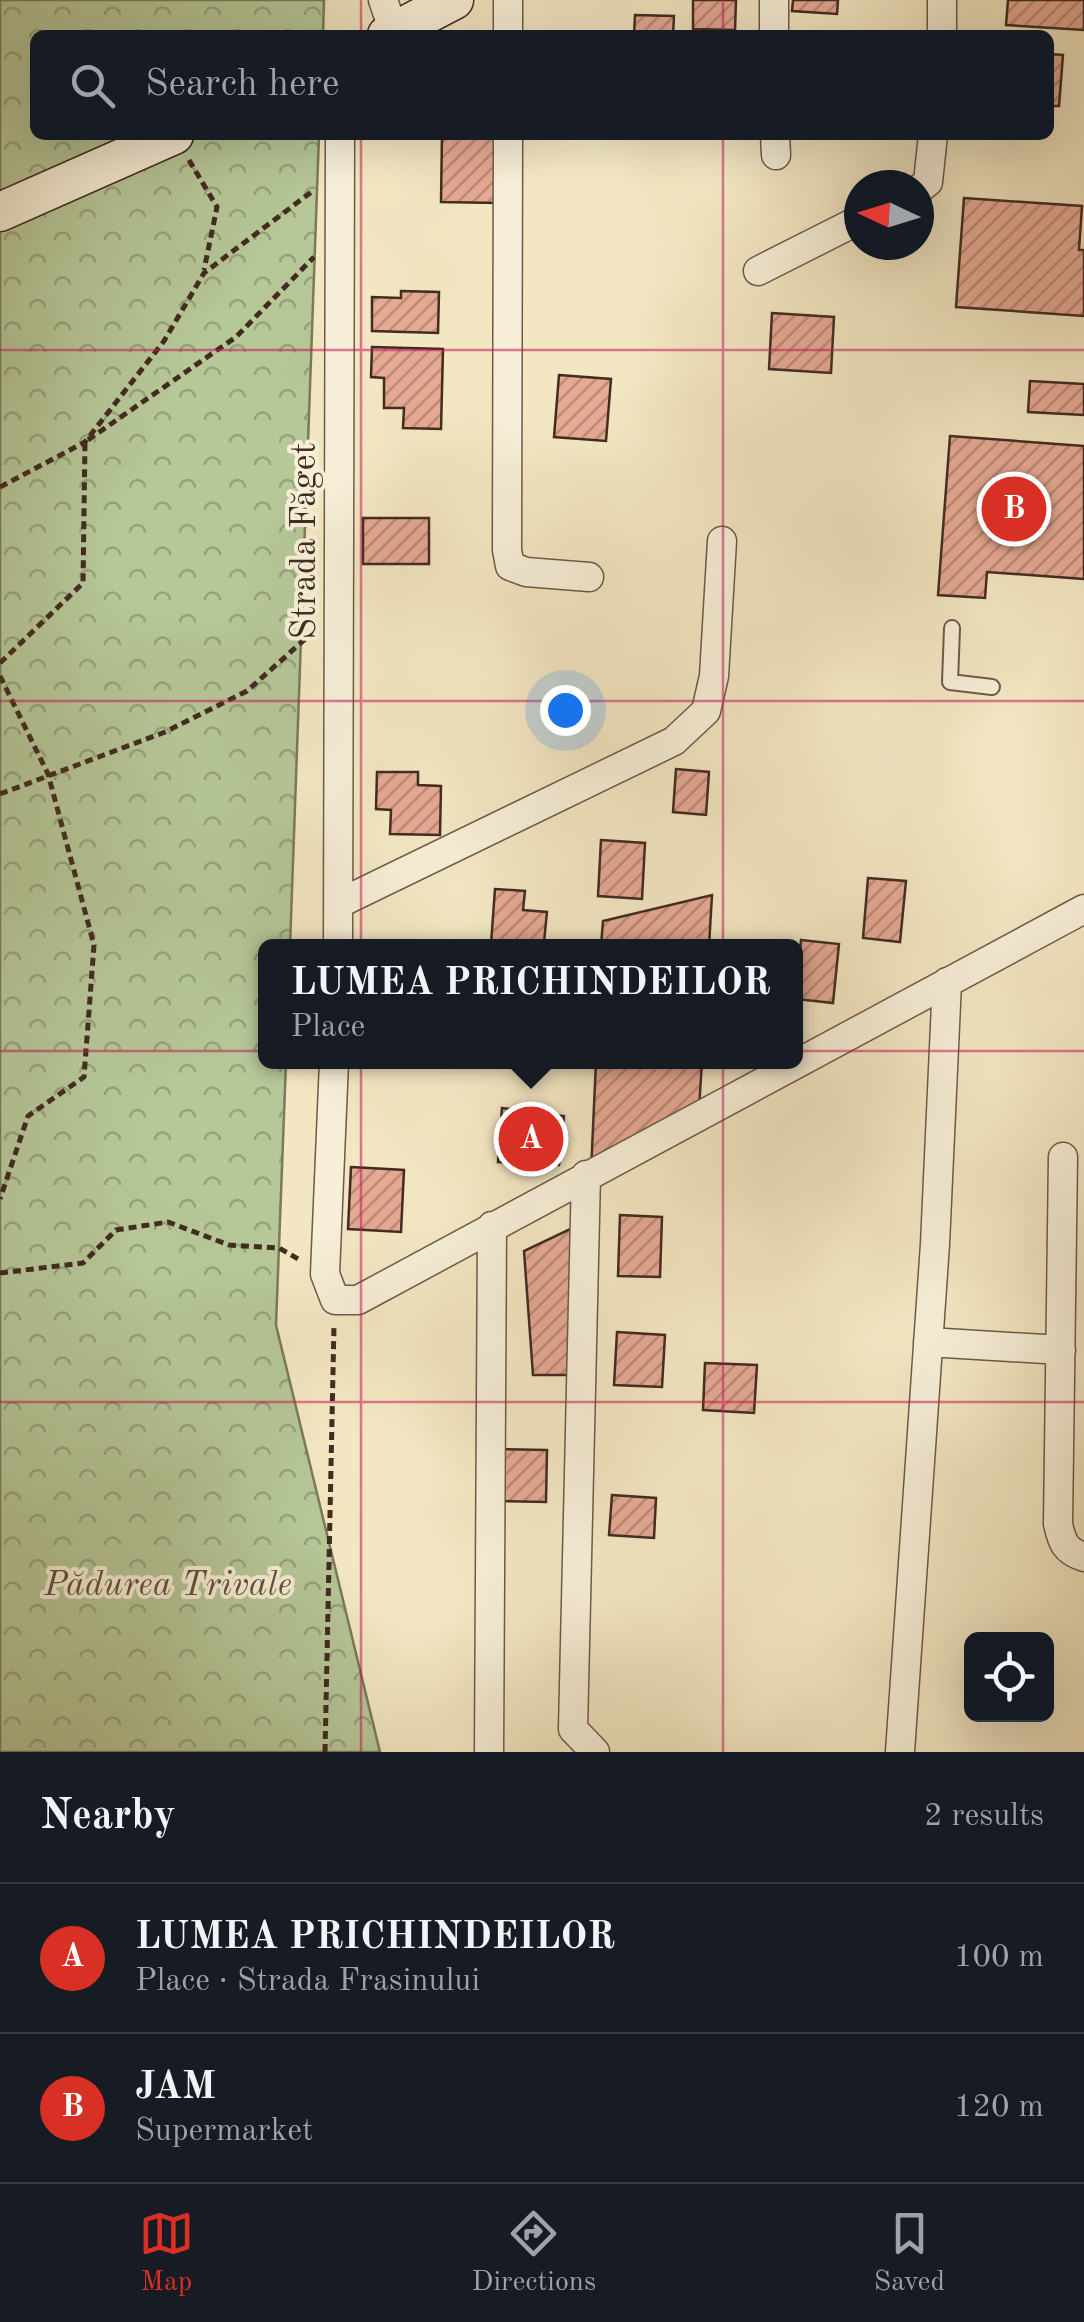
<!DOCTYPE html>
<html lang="en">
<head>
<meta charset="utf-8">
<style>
	body { margin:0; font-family:"Old Standard TT",serif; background:#242831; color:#f1f3f6 }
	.controls { position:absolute; right:30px; bottom:30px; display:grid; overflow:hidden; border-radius:15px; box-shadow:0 10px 40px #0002 }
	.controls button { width:90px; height:90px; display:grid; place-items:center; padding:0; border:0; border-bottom:2px solid #363941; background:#171b24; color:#f1f3f6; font:50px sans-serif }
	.compass { position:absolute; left:844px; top:170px; width:90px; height:90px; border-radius:50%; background:#171b24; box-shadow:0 10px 40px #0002; rotate:274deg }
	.you { position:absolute; left:565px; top:710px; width:35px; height:35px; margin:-25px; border:8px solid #fff; border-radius:50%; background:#1a73e8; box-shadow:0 0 0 15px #1a73e833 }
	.badge { display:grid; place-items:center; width:65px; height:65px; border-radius:50%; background:#d93025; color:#fff; font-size:32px; font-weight:700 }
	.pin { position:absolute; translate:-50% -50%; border:5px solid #fff; box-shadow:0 2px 10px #0006 }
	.popup { position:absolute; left:258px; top:939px; width:545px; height:130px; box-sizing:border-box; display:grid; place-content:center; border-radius:15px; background:#171b24; filter:drop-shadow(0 2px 8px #0005); font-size:32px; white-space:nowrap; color:#9ea1a6 }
	.popup b { font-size:38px; color:#f1f3f6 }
	.popup::after { content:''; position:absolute; left:50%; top:100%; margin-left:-20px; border:20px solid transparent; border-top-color:#171b24 }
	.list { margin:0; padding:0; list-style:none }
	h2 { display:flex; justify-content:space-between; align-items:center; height:130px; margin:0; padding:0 40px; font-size:42px }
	h2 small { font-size:32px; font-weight:400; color:#9ea1a6 }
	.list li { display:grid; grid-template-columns:65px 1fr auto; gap:30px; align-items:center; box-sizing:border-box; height:150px; padding:0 40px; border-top:2px solid #363941 }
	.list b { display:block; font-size:38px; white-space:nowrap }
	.list p { margin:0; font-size:32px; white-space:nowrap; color:#9ea1a6 }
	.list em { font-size:32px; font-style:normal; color:#9ea1a6 }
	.icon { flex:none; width:55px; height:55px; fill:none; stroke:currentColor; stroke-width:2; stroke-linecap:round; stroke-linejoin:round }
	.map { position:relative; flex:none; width:1084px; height:1752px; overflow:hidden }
	.search { position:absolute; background:#171b24; box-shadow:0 10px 40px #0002; left:30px; right:30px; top:30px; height:110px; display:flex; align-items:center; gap:25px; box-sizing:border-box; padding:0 35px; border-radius:15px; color:#9ea1a6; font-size:38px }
	.sheet { height:430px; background:#171b24 }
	nav { display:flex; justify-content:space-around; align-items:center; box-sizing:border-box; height:140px; border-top:2px solid #363941; background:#171b24; font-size:28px; color:#9ea1a6 }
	nav a { display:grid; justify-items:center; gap:5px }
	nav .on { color:#d93025 }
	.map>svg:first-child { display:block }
</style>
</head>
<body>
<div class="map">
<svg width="1084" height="1752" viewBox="0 0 1084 1752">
	<defs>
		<pattern id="forest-crowns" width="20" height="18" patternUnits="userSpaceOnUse" patternTransform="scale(2.5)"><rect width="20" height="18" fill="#b6c798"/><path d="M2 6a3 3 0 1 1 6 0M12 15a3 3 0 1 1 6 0" fill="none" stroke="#96a27c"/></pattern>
		<pattern id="building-hatch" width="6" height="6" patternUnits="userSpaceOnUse" patternTransform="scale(2.5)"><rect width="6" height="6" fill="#e6a994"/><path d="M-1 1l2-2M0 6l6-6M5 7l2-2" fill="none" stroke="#bc8a78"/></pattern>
	</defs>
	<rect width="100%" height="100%" fill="#f3e7c3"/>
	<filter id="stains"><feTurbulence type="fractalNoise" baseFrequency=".002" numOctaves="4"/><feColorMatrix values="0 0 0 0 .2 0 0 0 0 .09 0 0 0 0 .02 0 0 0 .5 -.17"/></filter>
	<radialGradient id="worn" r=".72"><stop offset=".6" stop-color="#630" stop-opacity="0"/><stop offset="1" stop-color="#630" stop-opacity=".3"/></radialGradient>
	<path fill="url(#forest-crowns)" stroke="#7c795c" stroke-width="2.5" d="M0,0H324L323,35H35V135H319L290,946H266V1062H286L276,1325L380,1752H0Z"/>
	<path fill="url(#building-hatch)" stroke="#422b20" stroke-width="2.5" d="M693,0H736L735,30L693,29Z
		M793,0H838L837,14L792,11Z
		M1008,0H1084V30L1006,25Z
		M635,15L674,16L673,35H634Z
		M1049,54L1063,55L1059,106H1049Z
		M442,135H500L498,203L441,202Z
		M964,198L1082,206L1079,250H1084V316L956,307Z
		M401,291L439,292L438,333L372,331V297L401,298Z
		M772,313L834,317L831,373L769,369Z
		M372,347L443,349L441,429L403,428L404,408H384V378L371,377Z
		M559,375L611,379L606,441L554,437Z
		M1030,381L1084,384V415L1028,412Z
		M950,436L1084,446V579L987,572L985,598L938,595Z
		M363,518H429V564H363Z
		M676,769L709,772L706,815L673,812Z
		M377,772H418V785L441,786L440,835L390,834L391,810L376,809Z
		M601,840L645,843L642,899L598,896Z
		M868,878L906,881L900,942L863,938Z
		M495,889L525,891L523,910L547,912L544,942H535V946L491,944Z
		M712,895L709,946H601L603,921Z
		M801,940L839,944L833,1003L796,999Z
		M596,1062H702L699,1108L591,1172Z
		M502,1108L564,1116L559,1165L498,1162Z
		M351,1167L404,1170L401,1232L348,1229Z
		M620,1215L662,1217L660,1277L618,1276Z
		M585,1222L581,1375H533L524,1251Z
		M617,1332L665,1335L662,1387L614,1385Z
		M705,1363L757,1365L754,1413L703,1410Z
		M497,1449L547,1450L546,1502L496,1501Z
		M612,1495L656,1498L654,1538L609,1535Z"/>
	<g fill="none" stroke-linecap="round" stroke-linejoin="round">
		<g stroke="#6e5a49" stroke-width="18">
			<path id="service" d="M952,628L950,682L992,687"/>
		</g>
		<g stroke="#6e5a49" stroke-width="31">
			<path id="minor" d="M383,0L394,32
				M774,0V35
				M508,35V0
				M942,35V0
				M508,135L507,550L510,566L526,572L589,577
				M775,135L776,155
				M919,189L928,182L933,135
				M758,271L859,220
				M340,903L674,741L706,711L714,676L722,541
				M338,946L340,135
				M334,1062L325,1274L335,1300H358L1084,909
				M1063,1157L1058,1524C1062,1542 1065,1551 1084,1557
				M586,1175L573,1729L595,1752
				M928,1342L1061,1350
				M489,1752L492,1226
				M900,1752L935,1244L947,982"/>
		</g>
		<g stroke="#422b20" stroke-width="41">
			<path id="secondary" d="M387,35L454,0
				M0,212L174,135"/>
		</g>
		<path stroke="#422b20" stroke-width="5" stroke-dasharray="8 5" stroke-linecap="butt" d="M189,160L217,207L204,270
			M0,487L85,442L164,341L204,273L314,190
			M0,663L83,583L85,442L236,337L314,257
			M0,676L48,774L94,945L84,1077L28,1116L0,1199
			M0,794L165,732L247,691L313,632
			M0,1273L83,1263L116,1230L168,1222L229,1245L279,1248L300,1260
			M325,1752L334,1325"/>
		<use href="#service" stroke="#f7efd8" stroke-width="14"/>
		<use href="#minor" stroke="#f7efd8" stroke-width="28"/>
		<use href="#secondary" stroke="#f7efd8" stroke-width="38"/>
	</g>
	<path fill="none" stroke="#c2185b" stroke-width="2.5" stroke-opacity="0.55" d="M361,0V35M723,0V35M361,135V1752M723,135V1752M0,350H1084M0,701H1084M0,1051H1084M0,1402H1084"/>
	<g text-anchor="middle" stroke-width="8" stroke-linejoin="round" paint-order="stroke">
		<g font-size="35" fill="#422b20" stroke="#f7efd8">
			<text transform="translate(303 541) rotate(-90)" y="12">Strada Făget</text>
		</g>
		<g font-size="35" font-style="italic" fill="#5f523e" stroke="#f7efd8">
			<text x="168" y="1595">Pădurea Trivale</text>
		</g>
	</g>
	<rect width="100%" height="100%" filter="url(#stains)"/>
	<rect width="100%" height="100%" fill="url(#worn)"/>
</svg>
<div class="controls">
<button><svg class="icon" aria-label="locate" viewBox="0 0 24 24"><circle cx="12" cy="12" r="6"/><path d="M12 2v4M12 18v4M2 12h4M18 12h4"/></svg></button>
</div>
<svg class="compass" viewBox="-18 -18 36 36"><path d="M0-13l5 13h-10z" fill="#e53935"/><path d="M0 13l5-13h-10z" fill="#9ea1a6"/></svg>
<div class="you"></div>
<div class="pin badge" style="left:531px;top:1139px">A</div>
<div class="popup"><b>LUMEA PRICHINDEILOR</b>Place</div>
<div class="pin badge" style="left:1014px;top:509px">B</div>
<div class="search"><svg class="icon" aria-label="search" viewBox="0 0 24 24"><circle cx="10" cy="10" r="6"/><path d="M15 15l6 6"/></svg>Search here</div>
</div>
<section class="sheet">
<h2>Nearby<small>2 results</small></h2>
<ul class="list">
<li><span class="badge">A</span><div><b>LUMEA PRICHINDEILOR</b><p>Place · Strada Frasinului</p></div><em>100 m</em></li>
<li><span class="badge">B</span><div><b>JAM</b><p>Supermarket</p></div><em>120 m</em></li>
</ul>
</section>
<nav>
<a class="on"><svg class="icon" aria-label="map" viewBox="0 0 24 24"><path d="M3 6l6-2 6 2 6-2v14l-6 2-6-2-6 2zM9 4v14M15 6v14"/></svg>Map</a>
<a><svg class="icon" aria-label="directions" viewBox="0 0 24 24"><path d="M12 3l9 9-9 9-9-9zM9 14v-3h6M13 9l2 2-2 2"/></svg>Directions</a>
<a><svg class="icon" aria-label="saved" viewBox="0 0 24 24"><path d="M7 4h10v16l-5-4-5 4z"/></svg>Saved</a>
</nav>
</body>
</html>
